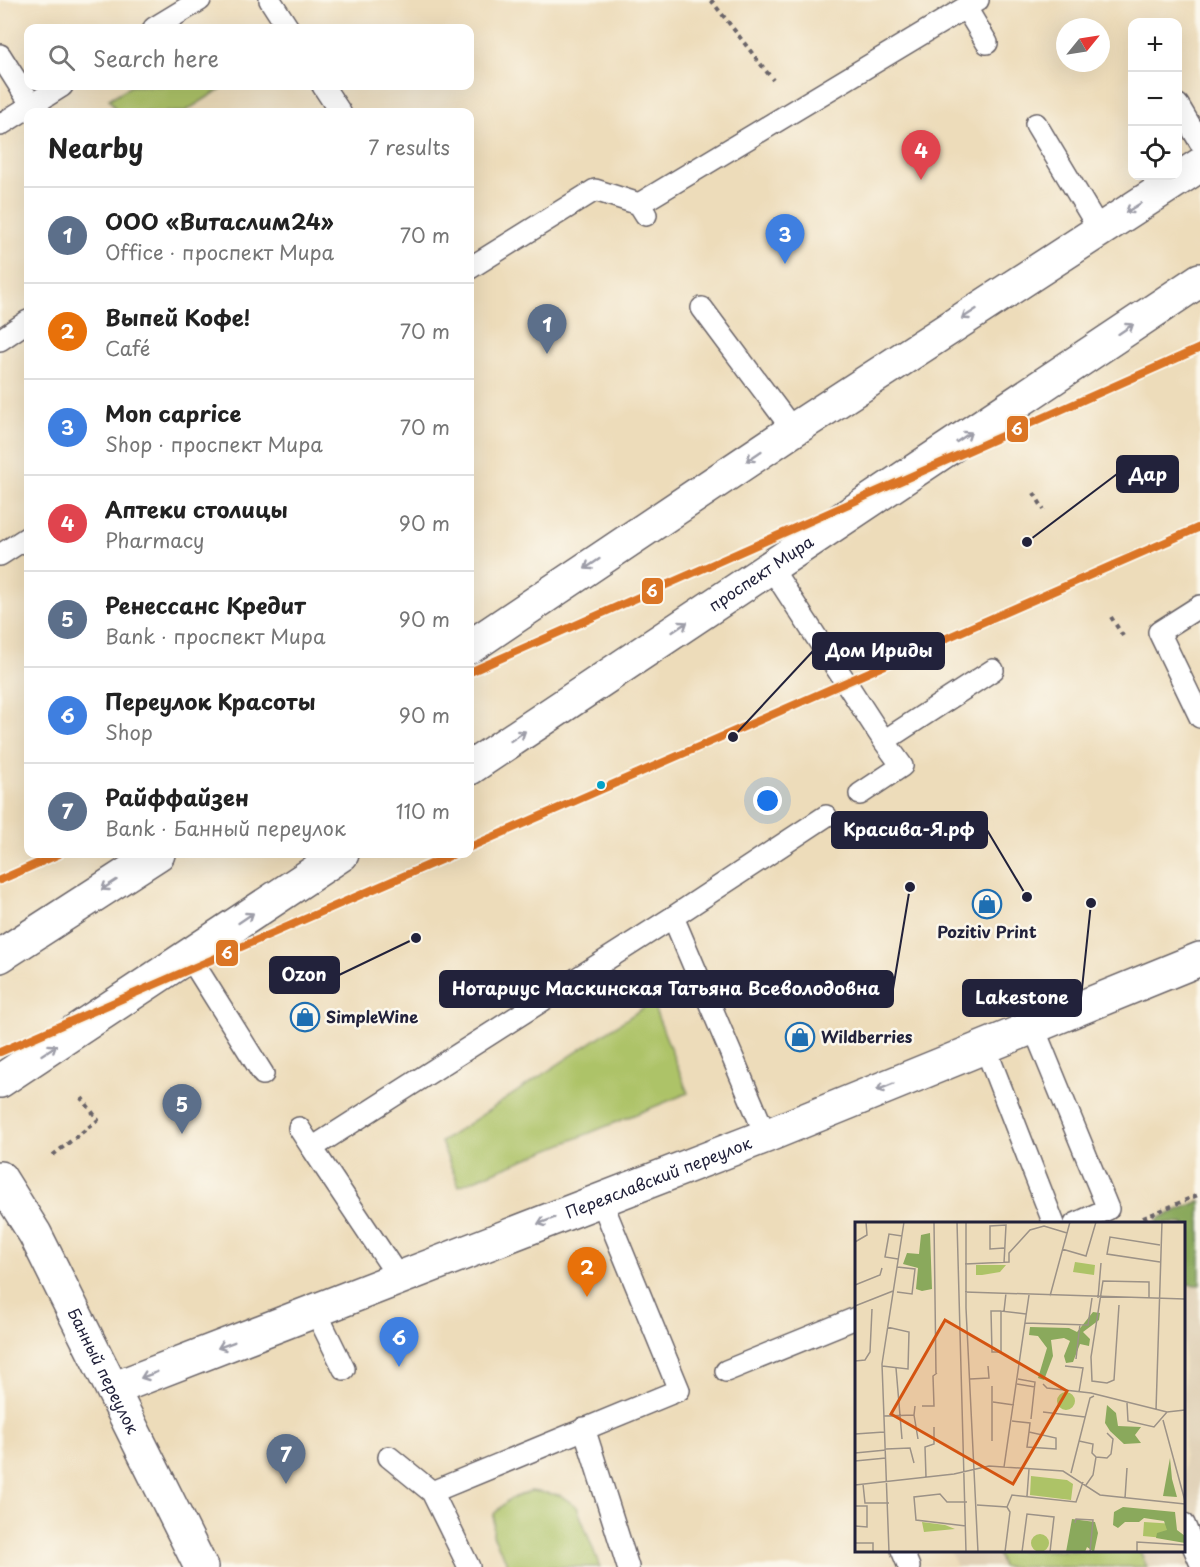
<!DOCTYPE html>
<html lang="en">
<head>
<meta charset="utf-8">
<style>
	body { margin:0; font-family:"Playpen Sans",sans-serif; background:#f2f2f2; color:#222 }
	.controls { position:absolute; right:18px; top:18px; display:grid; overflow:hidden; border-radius:12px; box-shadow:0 6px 24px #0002 }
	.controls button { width:54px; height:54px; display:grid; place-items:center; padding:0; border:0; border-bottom:2px solid #e0e0e0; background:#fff; color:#222; font:30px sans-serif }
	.compass { position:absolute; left:1056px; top:18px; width:54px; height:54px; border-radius:50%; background:#fff; box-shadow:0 6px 24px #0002; rotate:60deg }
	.you { position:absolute; left:768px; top:801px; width:21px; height:21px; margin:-15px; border:4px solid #fff; border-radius:50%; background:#1a73e8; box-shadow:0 0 0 9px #1a73e833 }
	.badge { display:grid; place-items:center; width:39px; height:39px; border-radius:50%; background:#db2777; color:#fff; font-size:20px; font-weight:700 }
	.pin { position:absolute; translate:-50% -50px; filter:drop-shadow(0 2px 3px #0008) }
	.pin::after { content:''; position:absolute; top:32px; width:21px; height:18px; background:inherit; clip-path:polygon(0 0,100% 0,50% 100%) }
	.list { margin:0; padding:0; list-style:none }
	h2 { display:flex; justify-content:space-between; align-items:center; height:78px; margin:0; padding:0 24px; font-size:26px }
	h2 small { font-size:20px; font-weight:400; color:#767676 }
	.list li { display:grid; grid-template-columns:39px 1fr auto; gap:18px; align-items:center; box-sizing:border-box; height:96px; padding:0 24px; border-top:2px solid #e0e0e0 }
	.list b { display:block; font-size:22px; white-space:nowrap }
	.list p { margin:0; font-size:20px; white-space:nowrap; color:#767676 }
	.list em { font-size:20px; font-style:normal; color:#767676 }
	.icon { flex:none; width:33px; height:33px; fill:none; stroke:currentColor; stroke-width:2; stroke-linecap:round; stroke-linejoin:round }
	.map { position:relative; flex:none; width:1200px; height:1567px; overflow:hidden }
	.search { position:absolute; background:#fff; box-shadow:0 6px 24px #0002; left:24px; top:24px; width:450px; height:66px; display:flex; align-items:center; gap:15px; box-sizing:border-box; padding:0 21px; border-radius:12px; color:#767676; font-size:22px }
	.panel { position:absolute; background:#fff; box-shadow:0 6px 24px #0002; left:24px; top:108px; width:450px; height:750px; border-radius:12px }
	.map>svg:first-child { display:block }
</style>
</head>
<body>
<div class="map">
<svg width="1200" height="1567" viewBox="0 0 1200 1567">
	<rect width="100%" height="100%" fill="#fbf7ec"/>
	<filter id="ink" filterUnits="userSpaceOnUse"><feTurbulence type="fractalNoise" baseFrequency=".0167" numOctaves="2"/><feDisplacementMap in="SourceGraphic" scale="12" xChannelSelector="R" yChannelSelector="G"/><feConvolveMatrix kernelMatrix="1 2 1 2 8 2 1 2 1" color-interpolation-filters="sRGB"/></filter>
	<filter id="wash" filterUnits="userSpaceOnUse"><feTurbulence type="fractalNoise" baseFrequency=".008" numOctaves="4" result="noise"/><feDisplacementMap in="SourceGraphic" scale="24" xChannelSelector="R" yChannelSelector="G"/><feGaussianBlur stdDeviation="1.35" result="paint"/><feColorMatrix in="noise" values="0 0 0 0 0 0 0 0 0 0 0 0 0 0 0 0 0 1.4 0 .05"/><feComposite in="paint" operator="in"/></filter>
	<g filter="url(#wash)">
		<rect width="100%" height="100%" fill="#eddcba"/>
		<path fill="#deceb2" d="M1200,1226V1567H957L950,1551L1184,1550V1233Z"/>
		<path fill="#adc367" stroke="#687251" stroke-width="1.5" d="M131,86H219L221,89L184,112H117L109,99Z
			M652,1002L688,1093L459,1186L441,1142Z
			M531,1491L560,1495L577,1507L600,1567H509L493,1535L494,1514L508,1500Z
			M996,1550L1140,1551L1147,1567H1002Z"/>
		<path fill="#8aa95c" stroke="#56664c" stroke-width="1.5" d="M1200,1201V1285L1184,1284V1224L1158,1223L1157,1219Z"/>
	</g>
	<g filter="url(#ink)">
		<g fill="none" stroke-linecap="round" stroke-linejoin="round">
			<g stroke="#696367" stroke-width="24">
				<path id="service" d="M270,0L288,28
					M966,8L987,43
					M154,28L200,0
					M0,55L36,112
					M323,86L340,112
					M1178,105L1200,142
					M1036,124L1099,229
					M0,125L62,86
					M639,204L978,0
					M470,268L595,190L639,204L646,215
					M702,308L793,430
					M0,340L28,321
					M0,555L28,537
					M770,566L884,741L993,670
					M1200,606L1159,632L1200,717
					M860,794L902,766L884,741
					M673,917L766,1136
					M189,956L263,1074
					M1033,1026L1108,1209L1075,1224
					M985,1047L1054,1224
					M299,1128L312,1148L673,917L826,816
					M312,1148L399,1278
					M315,1310L344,1369
					M726,1371L856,1318
					M584,1428L628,1567
					M389,1457L432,1492
					M1184,1524L1200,1562
					M902,1550L909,1567
					M469,1567L432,1492L679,1390L601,1200"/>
			</g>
			<g stroke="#696367" stroke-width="36">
				<g id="minor">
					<path id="s1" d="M113,1389L766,1136L1200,959"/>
				</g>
			</g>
			<g stroke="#696367" stroke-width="36">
				<g id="tertiary">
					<path id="s2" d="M0,1178L35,1234L201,1567"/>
				</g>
			</g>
			<g stroke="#696367" stroke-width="36">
				<g id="primary">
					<path d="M470,647L793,430L1200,165"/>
					<path id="s3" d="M470,768L1200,280"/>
					<path d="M0,956L158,854"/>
					<path d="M0,1081L342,854"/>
				</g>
			</g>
			<path stroke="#696367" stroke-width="4" stroke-dasharray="4.5 4.5" stroke-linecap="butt" d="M711,0L773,80
				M1034,493L1044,510
				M1111,617L1123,636
				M53,1155L98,1120L82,1098
				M1143,1218L1200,1194"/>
			<use href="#service" stroke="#fff" stroke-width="21"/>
			<use href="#minor" stroke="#fff" stroke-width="33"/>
			<use href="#tertiary" stroke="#fff" stroke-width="33"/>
			<use href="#primary" stroke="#fff" stroke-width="33"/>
			<g stroke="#fbf7ec" stroke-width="12">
				<path id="metro-1" d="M470,672L1200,348
					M470,847L1200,527
					M0,880L59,854
					M0,1052L454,854"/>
			</g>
			<use href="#metro-1" stroke="#db7525" stroke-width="8"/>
		</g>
		<defs><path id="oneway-shaft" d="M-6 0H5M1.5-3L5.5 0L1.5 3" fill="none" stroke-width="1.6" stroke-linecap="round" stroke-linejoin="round" transform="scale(1.5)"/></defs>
		<g stroke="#9c9ca7">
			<use href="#oneway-shaft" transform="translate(1133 208) rotate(148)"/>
			<use href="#oneway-shaft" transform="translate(969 314) rotate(147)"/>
			<use href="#oneway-shaft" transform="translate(1126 329) rotate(-34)"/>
			<use href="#oneway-shaft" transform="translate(964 437) rotate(-34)"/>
			<use href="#oneway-shaft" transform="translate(754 456) rotate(146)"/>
			<use href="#oneway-shaft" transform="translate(592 564) rotate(146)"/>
			<use href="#oneway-shaft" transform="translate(680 627) rotate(-34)"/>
			<use href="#oneway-shaft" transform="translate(518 736) rotate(-34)"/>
			<use href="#oneway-shaft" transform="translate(109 885) rotate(147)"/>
			<use href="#oneway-shaft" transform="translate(246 918) rotate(-34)"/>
			<use href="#oneway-shaft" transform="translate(49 1050) rotate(-33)"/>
			<use href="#oneway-shaft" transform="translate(885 1087) rotate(158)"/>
			<use href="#oneway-shaft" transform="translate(546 1221) rotate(159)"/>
			<use href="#oneway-shaft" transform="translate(226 1345) rotate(159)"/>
			<use href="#oneway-shaft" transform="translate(149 1375) rotate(159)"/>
		</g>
	</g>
	<defs>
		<g id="shop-ring" transform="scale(1.5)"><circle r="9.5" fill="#fbf7ec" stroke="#1f6fb2" stroke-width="1.5"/><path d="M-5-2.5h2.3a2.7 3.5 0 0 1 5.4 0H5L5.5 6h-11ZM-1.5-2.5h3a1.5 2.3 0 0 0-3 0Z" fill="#1f6fb2"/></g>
	</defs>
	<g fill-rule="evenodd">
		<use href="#shop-ring" x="987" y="904"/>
		<use href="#shop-ring" x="305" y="1017"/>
		<use href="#shop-ring" x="800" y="1037"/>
	</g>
	<circle fill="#02a2c7" stroke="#fbf7ec" stroke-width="2" cx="601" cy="785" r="5"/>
	<g text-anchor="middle" stroke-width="5" stroke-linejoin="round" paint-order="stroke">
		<g font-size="16" fill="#22223b" stroke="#fbf7ec">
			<text dy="6" stroke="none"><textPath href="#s3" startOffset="350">проспект Мира</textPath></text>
			<text dy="6" stroke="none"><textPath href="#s1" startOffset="585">Переяславский переулок</textPath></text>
			<text dy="6" stroke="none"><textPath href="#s2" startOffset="219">Банный переулок</textPath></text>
		</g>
		<g font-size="16" font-weight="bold" fill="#22223b" stroke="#fbf7ec" text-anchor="start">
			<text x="987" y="938" text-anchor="middle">Pozitiv Print</text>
			<text x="326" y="1023">SimpleWine</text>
			<text x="821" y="1043">Wildberries</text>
		</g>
	</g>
	<g transform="translate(855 1222)">
		<rect width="330" height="330" fill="#eddcba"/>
		<path d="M220,40L240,43L239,53L218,50ZM121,43H151L145,50L127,53H121ZM202 179a9 9 0 1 1 18 0a9 9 0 1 1-18 0ZM176,254L212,258L218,262L216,278L175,273ZM67,300L90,303L100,307L69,310ZM289,300L320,302L319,317L288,314ZM176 321a9 9 0 1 1 18 0a9 9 0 1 1-18 0Z" fill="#adc367"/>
		<path d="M75,11L77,67L67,69L61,67L63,46L48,42L52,31L64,32L66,13ZM238,90L245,91L244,98L228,110L235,117L234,124L225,122L218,140L211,141L209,134L215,119L209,116L196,118L198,134L189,158L183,156L192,126L183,114L174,113L175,105L214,106L222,110ZM252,183L261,191L263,204L286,205L280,213L286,221L269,222L255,209L250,201ZM315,236L317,257L322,275L308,274ZM268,285L320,290L322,308L330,314V321L301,316L302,311L312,308L309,299L289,296L284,300H270L263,306L258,303L259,290ZM217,297L240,300L243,311L239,330L232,325L230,330H211Z" fill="#8aa95c"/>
		<path fill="none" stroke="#9c9287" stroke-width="1.5" d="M79,0L81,151M102,0L111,330M111,0V86L123,330M0,20L12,13L11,0M149,26L135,27V4L151,3L149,41M207,27L231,34L241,0M43,37L30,35L34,12L47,14M305,40L252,32L255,15L305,23M110,42L154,40V31L175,8L189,4L212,11M0,63L25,53L27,46M42,70L57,72L60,47L42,45M110,70L330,77M195,74L215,0M243,76L246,41M264,83L259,158L252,161L237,159L236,135L248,59L294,60V77M0,84L38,69M146,89H136L137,130H146V89L171,92M149,89L151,71M330,92V121M170,101L233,103L237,76M221,137L225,102M0,139L10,138L15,130L17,87M27,144L53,147L54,110L32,105M210,144L228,146L224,170M41,146L47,217M115,157L134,156L133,144M163,157L180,160L176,197M162,162L180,165M188,162L192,166L236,171L312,190L330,188M137,164V219M138,180L159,183M272,181L273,199L299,205L312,190M67,184H79L78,154L82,151M301,188L307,0M188,190L230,195M59,193L63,217M29,194L59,193L60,184M308,198L330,279M157,199L175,201L174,210L172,225L201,227V216L174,210M0,212L29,210M224,219L238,222L237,231L241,235L238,253L231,263M31,227L55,226L59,241M0,231L31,228M241,235L252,236L256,232L258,217L252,211M0,239L31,236M149,245L174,73M216,251L235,176L239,174M71,255L70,225L79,222V205M8,262L10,281H34M0,263L99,252L134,244L208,249L245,273L330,282M172,274L174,247M270,276L272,246M122,283L152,285L155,290L150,330M0,284H12V305L0,304M152,285L157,273L221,280L228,260M220,301L221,297L238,298L235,330M111,304L61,298L59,275L85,272L92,280H112M0,321H18V330M34,330L27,142L49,0M167,330L172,292L199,295L195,330M282,330V320L330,323"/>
		<path fill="#d45411" fill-opacity="0.15" stroke="#d45411" stroke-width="3" d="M90,98L212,169L158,262L36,192Z"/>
		<rect width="330" height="330" fill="none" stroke="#22223b" stroke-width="3"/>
	</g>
	<path fill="none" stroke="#22223b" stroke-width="2" d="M1027 542L1117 474M733 737L813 651M1027 897L987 830M416 938L339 975M910 887L893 989M1091 903L1081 998"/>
	<g fill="#22223b" stroke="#fbf7ec" stroke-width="2">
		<circle cx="1027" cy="542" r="6"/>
		<circle cx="733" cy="737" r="6"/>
		<circle cx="1027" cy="897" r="6"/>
		<circle cx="416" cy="938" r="6"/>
		<circle cx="910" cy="887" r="6"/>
		<circle cx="1091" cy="903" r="6"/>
	</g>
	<g fill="#22223b" stroke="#22223b" stroke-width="2">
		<rect x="1117" y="456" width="61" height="36" rx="6"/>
		<rect x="813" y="633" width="131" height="36" rx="6"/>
		<rect x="832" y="812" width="155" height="36" rx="6"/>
		<rect x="270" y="957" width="69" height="36" rx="6"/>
		<rect x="440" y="971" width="453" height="36" rx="6"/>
		<rect x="963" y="980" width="118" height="36" rx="6"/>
	</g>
	<g font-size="18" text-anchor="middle" font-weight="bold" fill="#fff">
		<text x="1148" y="481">Дар</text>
		<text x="879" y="657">Дом Ириды</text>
		<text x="909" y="836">Красива-Я.рф</text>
		<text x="304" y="981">Ozon</text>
		<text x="666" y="995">Нотариус Маскинская Татьяна Всеволодовна</text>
		<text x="1022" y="1004">Lakestone</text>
	</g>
	<g stroke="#fbf7ec" stroke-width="2">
		<rect x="1006" y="415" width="23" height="28" rx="6" fill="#db7525"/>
		<rect x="641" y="577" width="23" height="28" rx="6" fill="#db7525"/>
		<rect x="215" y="939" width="24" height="28" rx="6" fill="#db7525"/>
	</g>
	<g font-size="16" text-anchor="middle" font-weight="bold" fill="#fff">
		<text x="1017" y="435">6</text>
		<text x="652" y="597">6</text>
		<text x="227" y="959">6</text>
	</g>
</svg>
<div class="controls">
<button>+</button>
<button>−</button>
<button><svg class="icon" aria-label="locate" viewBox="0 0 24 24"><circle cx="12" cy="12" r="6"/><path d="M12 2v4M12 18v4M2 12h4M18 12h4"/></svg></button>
</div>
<svg class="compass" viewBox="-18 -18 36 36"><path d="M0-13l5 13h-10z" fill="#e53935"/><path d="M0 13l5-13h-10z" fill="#767676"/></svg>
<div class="you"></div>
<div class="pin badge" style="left:547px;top:354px;background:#5c6f8a">1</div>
<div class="pin badge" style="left:587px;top:1297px;background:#e8710a">2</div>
<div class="pin badge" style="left:785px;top:264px;background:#3f7fe0">3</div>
<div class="pin badge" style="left:921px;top:180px;background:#e0444e">4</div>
<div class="pin badge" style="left:182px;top:1134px;background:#5c6f8a">5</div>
<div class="pin badge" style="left:399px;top:1367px;background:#3f7fe0">6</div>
<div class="pin badge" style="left:286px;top:1484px;background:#5c6f8a">7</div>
<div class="search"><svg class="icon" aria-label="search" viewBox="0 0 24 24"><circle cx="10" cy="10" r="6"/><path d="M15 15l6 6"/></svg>Search here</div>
<section class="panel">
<h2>Nearby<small>7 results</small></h2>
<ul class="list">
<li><span class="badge" style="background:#5c6f8a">1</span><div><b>ООО «Витаслим24»</b><p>Office · проспект Мира</p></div><em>70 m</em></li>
<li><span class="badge" style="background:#e8710a">2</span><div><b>Выпей Кофе!</b><p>Café</p></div><em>70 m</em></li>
<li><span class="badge" style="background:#3f7fe0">3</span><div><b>Mon caprice</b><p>Shop · проспект Мира</p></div><em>70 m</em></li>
<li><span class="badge" style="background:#e0444e">4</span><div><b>Аптеки столицы</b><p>Pharmacy</p></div><em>90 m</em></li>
<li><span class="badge" style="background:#5c6f8a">5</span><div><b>Ренессанс Кредит</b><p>Bank · проспект Мира</p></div><em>90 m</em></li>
<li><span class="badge" style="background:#3f7fe0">6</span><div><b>Переулок Красоты</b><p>Shop</p></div><em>90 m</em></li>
<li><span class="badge" style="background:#5c6f8a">7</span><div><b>Райффайзен</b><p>Bank · Банный переулок</p></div><em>110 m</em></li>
</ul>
</section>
</div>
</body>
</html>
